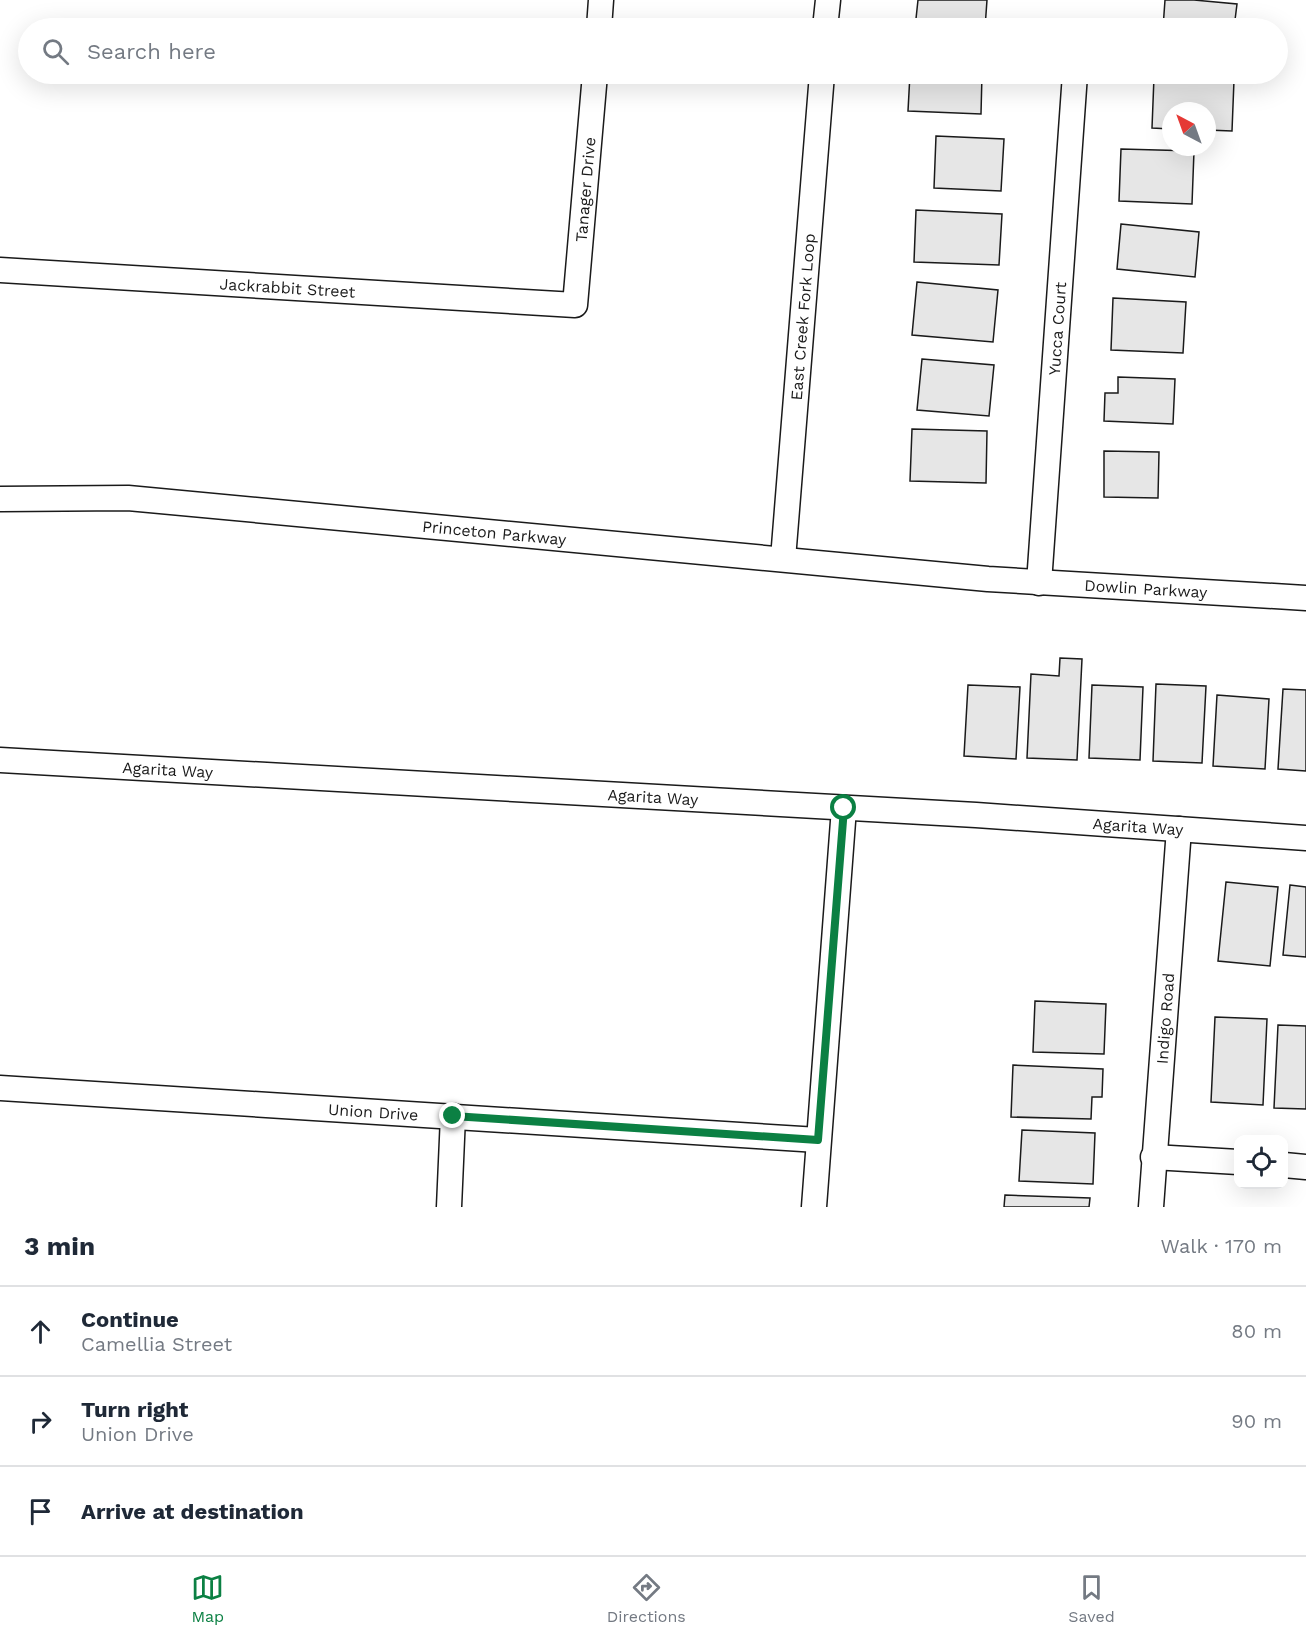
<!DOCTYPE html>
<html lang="en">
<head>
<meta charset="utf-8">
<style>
	body { margin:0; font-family:"Work Sans",sans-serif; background:#f6f6f7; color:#1f2937 }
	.controls { position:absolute; right:18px; bottom:18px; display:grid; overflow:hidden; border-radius:12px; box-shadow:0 6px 24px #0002 }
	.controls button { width:54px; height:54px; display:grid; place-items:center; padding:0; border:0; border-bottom:2px solid #e0e1e3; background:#fff; color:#1f2937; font:30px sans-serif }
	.compass { position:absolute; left:1162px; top:102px; width:54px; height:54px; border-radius:50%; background:#fff; box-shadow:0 6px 24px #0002; rotate:319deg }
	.stop { position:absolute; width:18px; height:18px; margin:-14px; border:4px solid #0b8043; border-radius:50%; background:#fff }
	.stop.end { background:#0b8043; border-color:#fff; box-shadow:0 2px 6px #0008 }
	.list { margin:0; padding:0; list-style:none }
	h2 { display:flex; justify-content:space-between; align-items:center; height:78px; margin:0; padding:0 24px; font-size:26px }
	h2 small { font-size:20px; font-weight:400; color:#747a83 }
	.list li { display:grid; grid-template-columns:39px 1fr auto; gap:18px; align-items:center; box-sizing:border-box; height:90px; padding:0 24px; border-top:2px solid #e0e1e3 }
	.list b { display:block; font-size:22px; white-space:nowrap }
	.list p { margin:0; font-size:20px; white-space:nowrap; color:#747a83 }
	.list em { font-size:20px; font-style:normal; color:#747a83 }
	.icon { flex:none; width:33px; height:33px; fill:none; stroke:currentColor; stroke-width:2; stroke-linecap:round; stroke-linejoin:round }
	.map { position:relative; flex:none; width:1306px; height:1207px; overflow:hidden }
	.search { position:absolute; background:#fff; box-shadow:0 6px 24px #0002; left:18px; right:18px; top:18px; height:66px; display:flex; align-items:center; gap:15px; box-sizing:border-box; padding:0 21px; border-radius:33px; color:#747a83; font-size:22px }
	.sheet { height:348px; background:#fff }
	nav { display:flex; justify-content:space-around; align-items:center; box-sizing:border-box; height:84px; border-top:2px solid #e0e1e3; background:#fff; font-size:16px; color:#747a83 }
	nav a { display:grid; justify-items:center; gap:3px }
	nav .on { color:#0b8043 }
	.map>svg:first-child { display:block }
</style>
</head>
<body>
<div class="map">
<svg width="1306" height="1207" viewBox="0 0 1306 1207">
	<rect width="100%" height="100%" fill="#fff"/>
	<path fill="#e6e6e6" stroke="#1a1a1a" stroke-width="1.5" d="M918,0H987L985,28H915Z
		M1165,0H1194L1237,4L1234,28H1163Z
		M910,74H982L981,114L908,111Z
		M1154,77L1234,80L1232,131L1207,130V111H1171V129L1152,128Z
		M936,136L1004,139L1001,191L934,188Z
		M1121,149L1194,151L1192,204L1119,201Z
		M916,210L1002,214L999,265L914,262Z
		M1121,224L1199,232L1195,277L1117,269Z
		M917,282L998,290L993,342L912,335Z
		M1113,298L1186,302L1183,353L1111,350Z
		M922,359L994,365L989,416L917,410Z
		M1118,377L1175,379L1173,424L1104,421L1105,393H1118Z
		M912,429L987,431L986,483L910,481Z
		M1104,451L1159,452L1158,498L1104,497Z
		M1060,658L1082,659L1077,760L1027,758L1031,674L1059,676Z
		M1156,684L1206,686L1202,763L1153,761Z
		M968,685L1020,687L1016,759L964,756Z
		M1092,685L1143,687L1140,760L1089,758Z
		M1283,689L1306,690V771L1278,769Z
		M1217,695L1269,699L1265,769L1213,766Z
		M1226,882L1278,887L1270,966L1218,961Z
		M1290,885L1306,887V957L1283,955Z
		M1035,1001L1106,1004L1104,1054L1033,1052Z
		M1215,1017L1267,1019L1263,1105L1211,1102Z
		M1278,1025L1306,1026V1109L1274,1108Z
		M1013,1065L1103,1069L1102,1097H1092L1091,1119L1011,1117Z
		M1022,1130L1095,1133L1093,1184L1019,1181Z
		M1005,1195L1090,1198L1089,1207H1004Z"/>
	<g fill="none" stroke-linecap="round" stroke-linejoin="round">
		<g stroke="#1a1a1a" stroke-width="27">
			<g id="street">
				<path d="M599,28L601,0"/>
				<path d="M825,28L828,0"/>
				<path id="s1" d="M0,270L575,305L595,74"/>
				<path id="s2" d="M0,499L128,498L988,579L1306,598"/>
				<path id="s3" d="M783,559L822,74"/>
				<path id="s4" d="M1039,583L1075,74"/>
				<path id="s5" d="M0,760L976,815L1306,838"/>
				<path id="s6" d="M0,1088L818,1140"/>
				<path d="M1153,1157L1238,1162"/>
				<path d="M1284,1165L1306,1167"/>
				<path d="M449,1207L453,1116"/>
				<path d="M814,1207L844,808"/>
				<path id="s7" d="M1151,1207L1179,829"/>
			</g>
		</g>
		<use href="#street" stroke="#fff" stroke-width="24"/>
	</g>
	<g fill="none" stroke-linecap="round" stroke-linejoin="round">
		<path stroke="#0b8043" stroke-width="8" d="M453,1116L818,1140L844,808"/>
	</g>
	<g text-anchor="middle" stroke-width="4.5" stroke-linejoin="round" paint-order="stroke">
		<g font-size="16" fill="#1a1a1a" stroke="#fff">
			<text dy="6" stroke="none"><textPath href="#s1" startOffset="692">Tanager Drive</textPath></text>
			<text dy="6" stroke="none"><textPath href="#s1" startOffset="288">Jackrabbit Street</textPath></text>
			<text dy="6" stroke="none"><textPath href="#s3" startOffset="243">East Creek Fork Loop</textPath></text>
			<text dy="6" stroke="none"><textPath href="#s4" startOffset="255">Yucca Court</textPath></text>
			<text dy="6" stroke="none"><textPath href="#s2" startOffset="496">Princeton Parkway</textPath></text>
			<text dy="6" stroke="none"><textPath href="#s2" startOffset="1150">Dowlin Parkway</textPath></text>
			<text dy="6" stroke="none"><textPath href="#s5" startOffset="168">Agarita Way</textPath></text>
			<text dy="6" stroke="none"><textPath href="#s5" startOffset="654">Agarita Way</textPath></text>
			<text dy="6" stroke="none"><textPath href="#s5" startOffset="1140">Agarita Way</textPath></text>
			<text dy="6" stroke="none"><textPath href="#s7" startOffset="189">Indigo Road</textPath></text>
			<text dy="6" stroke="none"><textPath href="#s6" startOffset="374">Union Drive</textPath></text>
		</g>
	</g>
</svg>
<div class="controls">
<button><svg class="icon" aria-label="locate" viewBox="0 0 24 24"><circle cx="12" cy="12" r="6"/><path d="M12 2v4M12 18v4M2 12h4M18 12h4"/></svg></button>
</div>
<svg class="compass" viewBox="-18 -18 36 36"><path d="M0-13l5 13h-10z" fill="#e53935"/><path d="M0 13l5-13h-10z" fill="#747a83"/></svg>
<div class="stop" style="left:844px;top:808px"></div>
<div class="stop end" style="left:453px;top:1116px"></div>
<div class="search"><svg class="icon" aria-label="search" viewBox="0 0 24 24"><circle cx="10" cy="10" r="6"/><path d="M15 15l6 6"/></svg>Search here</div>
</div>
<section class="sheet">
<h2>3 min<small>Walk · 170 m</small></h2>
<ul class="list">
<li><svg class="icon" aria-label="ahead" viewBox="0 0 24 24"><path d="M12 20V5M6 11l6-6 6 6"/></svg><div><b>Continue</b><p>Camellia Street</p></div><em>80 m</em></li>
<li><svg class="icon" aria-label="right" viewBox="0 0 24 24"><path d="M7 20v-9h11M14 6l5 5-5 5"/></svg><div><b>Turn right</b><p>Union Drive</p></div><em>90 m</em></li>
<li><svg class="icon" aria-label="arrive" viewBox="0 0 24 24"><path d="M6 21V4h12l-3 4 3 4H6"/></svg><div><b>Arrive at destination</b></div></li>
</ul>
</section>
<nav>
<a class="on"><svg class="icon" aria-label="map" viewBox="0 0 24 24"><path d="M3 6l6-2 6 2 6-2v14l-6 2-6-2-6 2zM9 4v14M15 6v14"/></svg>Map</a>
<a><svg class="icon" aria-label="directions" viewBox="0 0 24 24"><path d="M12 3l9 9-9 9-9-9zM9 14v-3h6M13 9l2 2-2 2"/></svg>Directions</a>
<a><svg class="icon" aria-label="saved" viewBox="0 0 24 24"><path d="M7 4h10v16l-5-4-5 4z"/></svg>Saved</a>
</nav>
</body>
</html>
